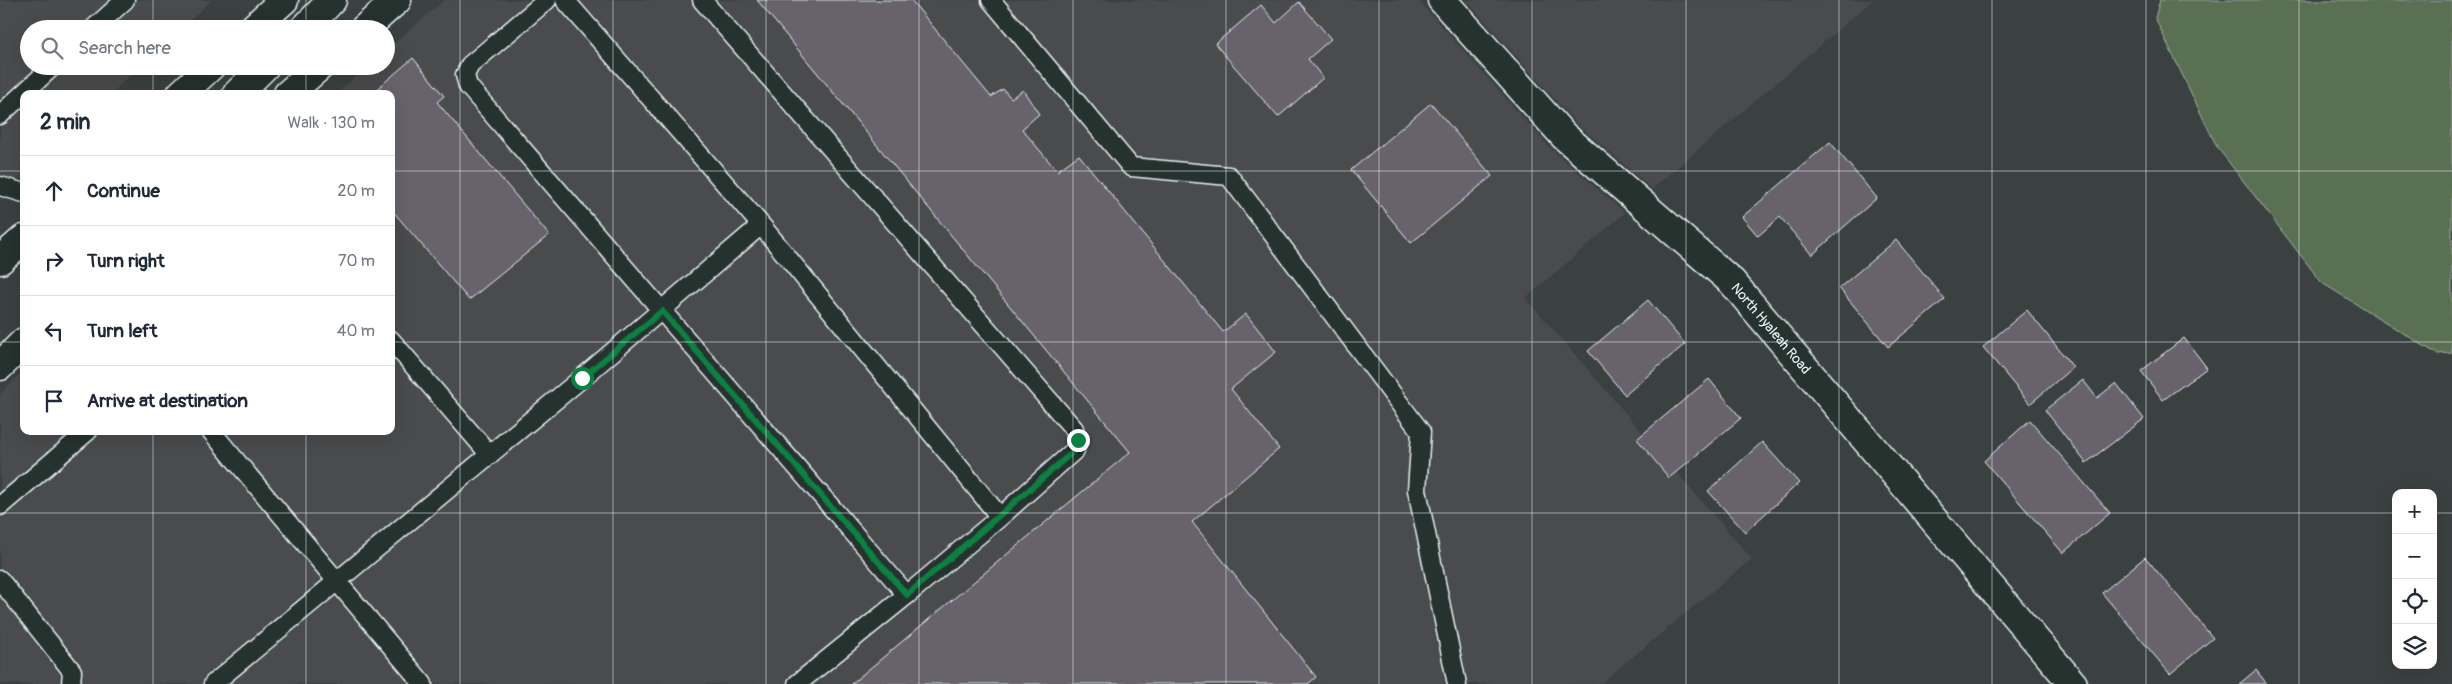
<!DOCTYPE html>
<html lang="en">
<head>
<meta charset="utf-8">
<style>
	body { margin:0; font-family:Pangolin,sans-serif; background:#f6f6f7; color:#1f2937 }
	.controls { position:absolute; right:15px; bottom:15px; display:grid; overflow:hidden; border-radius:10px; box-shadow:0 5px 20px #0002 }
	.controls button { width:45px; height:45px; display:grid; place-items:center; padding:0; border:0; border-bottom:1px solid #e0e1e3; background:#fff; color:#1f2937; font:25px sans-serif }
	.stop { position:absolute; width:15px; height:15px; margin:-11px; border:4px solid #0b8043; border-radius:50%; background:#fff }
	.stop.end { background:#0b8043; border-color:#fff; box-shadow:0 1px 5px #0008 }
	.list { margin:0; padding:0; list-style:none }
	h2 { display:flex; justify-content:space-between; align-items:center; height:65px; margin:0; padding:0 20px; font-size:21px }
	h2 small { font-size:16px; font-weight:400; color:#747a83 }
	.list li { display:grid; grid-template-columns:32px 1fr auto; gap:15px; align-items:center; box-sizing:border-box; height:70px; padding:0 20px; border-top:1px solid #e0e1e3 }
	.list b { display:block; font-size:19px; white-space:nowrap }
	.list em { font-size:16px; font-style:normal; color:#747a83 }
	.icon { flex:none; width:28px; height:28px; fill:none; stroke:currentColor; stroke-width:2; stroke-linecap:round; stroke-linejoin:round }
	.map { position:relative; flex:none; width:2452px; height:684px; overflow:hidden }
	.search { position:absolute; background:#fff; box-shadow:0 5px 20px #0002; left:20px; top:20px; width:375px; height:55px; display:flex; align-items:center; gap:12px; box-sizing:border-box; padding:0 18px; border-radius:28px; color:#747a83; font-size:19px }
	.panel { position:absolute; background:#fff; box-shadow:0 5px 20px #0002; left:20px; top:90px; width:375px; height:345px; border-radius:10px }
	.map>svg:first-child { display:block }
</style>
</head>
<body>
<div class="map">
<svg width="2452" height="684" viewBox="0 0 2452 684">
	<rect width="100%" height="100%" fill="#3a4140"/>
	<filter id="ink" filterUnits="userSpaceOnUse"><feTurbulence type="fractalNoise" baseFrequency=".02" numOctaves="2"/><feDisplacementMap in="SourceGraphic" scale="10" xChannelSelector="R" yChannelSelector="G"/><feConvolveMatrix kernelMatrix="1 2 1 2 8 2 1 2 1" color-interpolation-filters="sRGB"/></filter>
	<g filter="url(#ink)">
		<path fill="#484b4d" d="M0,0H212L181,29H29V66H140L111,94H24V174L0,196Z
			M444,0H1418L1550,148L1625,213L1526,298L1752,559L1600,684H0V394L24,370V431H391V94H336L367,66H386V50Z
			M1466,0H1873L1652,189L1576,123Z"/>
		<path fill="#5a6f52" stroke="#a1b0a5" d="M2160,0H2452V353L2437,354L2322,283L2217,147L2155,18Z"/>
		<path fill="#68626c" stroke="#e8f1f8" d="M757,0H911L991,97L1003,89L1011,98L1023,90L1039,114L1022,129L1057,171L1079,155L1223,332L1246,314L1276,352L1231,389L1279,449L1192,522L1316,677L1308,684H851L1130,452Z
			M1299,2L1331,39L1308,59L1323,78L1278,117L1215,44L1261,5L1276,23Z
			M413,58L444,96L437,102L549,235L469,300L391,209V94H371Z
			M1431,103L1492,176L1411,243L1351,170Z
			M1830,142L1877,198L1812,255L1780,217L1758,236L1742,217Z
			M1896,240L1945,299L1888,347L1839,288Z
			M1648,300L1685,344L1625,395L1588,351Z
			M2027,310L2073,367L2030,404L1983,347Z
			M2184,338L2207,368L2163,400L2141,371Z
			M1709,379L1741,418L1669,478L1637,439Z
			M2083,380L2097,398L2116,383L2144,419L2086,463L2045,410Z
			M2030,420L2110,513L2063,553L1984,461Z
			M1762,442L1799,483L1745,532L1708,491Z
			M2145,557L2213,638L2170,674L2102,593Z
			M2256,670L2267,684H2239Z"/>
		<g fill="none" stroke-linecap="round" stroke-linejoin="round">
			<g stroke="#e8f1f8" stroke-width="21">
				<path id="service" d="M547,0L470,65L465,75L468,86L907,595L797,684
					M565,0L761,225L1000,517L907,595
					M702,0L1074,429L1078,440L1075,450L1000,517
					M991,0L1131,167L1229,176L1421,432L1417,490L1457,684
					M93,29L125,0
					M0,115L53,66
					M0,186L24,193
					M391,340L490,455
					M211,431L423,684
					M0,506L88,431
					M0,580L72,671L71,684
					M213,684L582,378L761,225"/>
			</g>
			<g stroke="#e8f1f8" stroke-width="31">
				<g id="minor">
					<path id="s1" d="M1442,0L1564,136L1732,282L2073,684"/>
				</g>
			</g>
			<g stroke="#e8f1f8" stroke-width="31">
				<path id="primary" d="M252,29L284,0
					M304,29L332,0
					M364,29L397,0
					M181,94L211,66
					M237,94L265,66
					M288,94L320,66
					M0,260L24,239
					M0,366L24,342"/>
			</g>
			<use href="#service" stroke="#26332d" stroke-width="18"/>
			<use href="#minor" stroke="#26332d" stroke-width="28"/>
			<use href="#primary" stroke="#26332d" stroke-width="28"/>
		</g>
	</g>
	<g fill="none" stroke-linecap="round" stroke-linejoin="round" filter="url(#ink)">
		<path stroke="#0b8043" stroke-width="6" d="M582,378L662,311L907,595L1075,450L1078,440"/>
	</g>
	<path fill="none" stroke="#e8f1f8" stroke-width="1" stroke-opacity="0.55" d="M153,0V29M306,0V29M460,0V684M613,0V684M766,0V684M919,0V684M1073,0V684M1226,0V684M1379,0V684M1532,0V684M1686,0V684M1839,0V684M1992,0V684M2146,0V684M2299,0V684M153,66V94M306,66V94M0,171H24M391,171H2452M0,342H24M391,342H2452M153,431V684M306,431V684M0,513H2396M2433,513H2452"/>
	<g text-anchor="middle" stroke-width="5" stroke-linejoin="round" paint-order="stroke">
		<g font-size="14" fill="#e8f1f8" stroke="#26332d">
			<text dy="5" stroke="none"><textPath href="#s1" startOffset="466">North Hyaleah Road</textPath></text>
		</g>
	</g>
</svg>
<div class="controls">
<button>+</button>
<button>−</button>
<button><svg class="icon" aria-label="locate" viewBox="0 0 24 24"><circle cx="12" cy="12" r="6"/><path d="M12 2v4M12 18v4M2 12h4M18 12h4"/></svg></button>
<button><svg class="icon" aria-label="layers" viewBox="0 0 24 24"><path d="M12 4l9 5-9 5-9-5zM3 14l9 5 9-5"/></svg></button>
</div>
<div class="stop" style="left:582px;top:378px"></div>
<div class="stop end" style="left:1078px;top:440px"></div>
<div class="search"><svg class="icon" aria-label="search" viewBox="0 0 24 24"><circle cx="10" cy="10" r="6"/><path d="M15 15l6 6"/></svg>Search here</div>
<section class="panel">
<h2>2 min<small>Walk · 130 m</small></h2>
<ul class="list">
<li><svg class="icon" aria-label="ahead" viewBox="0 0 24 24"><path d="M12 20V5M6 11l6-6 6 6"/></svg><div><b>Continue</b></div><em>20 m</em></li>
<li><svg class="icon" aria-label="right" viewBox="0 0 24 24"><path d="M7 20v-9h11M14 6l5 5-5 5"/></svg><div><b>Turn right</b></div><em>70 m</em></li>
<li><svg class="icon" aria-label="left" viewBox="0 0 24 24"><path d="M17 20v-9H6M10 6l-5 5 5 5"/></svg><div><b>Turn left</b></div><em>40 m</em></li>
<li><svg class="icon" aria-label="arrive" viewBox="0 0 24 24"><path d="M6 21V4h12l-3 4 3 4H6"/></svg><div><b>Arrive at destination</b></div></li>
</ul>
</section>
</div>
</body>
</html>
